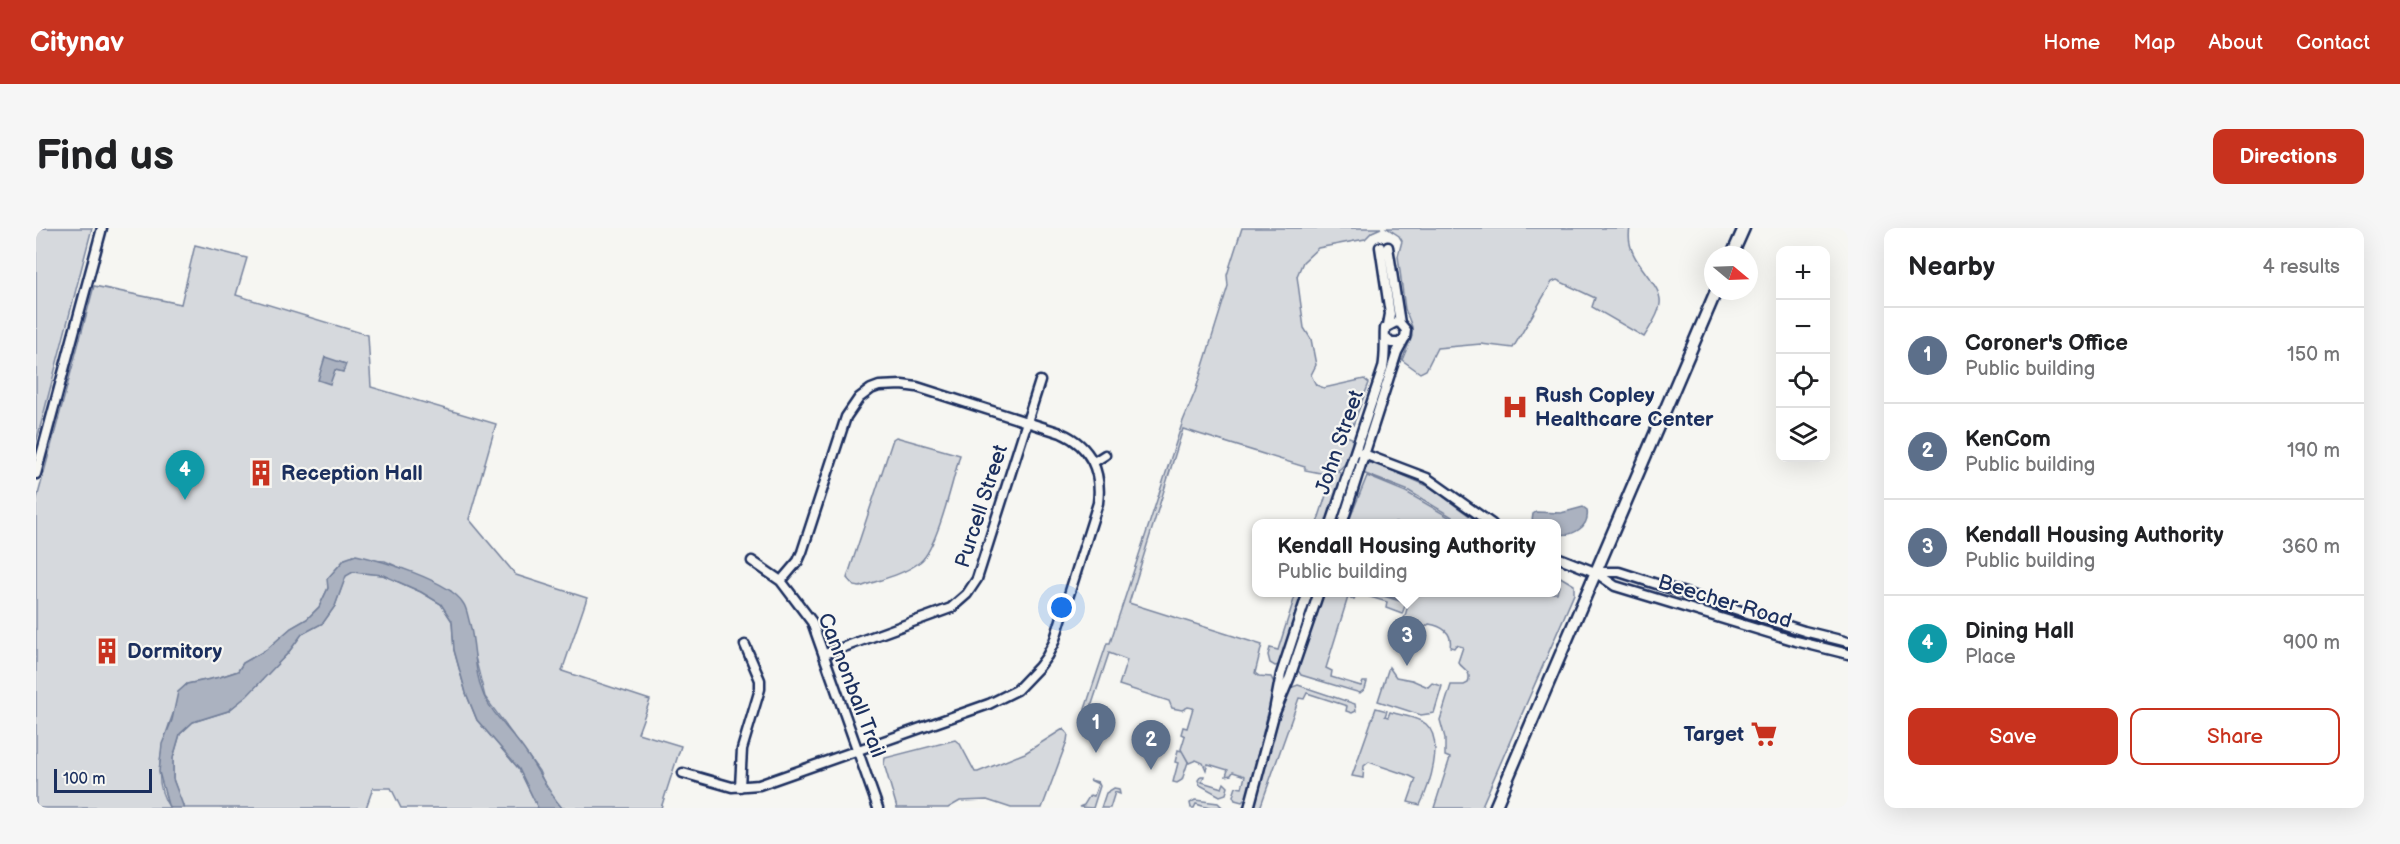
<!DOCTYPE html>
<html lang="en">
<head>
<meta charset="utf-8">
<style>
	body { margin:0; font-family:"Balsamiq Sans",sans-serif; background:#f6f6f6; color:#202124 }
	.controls { position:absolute; right:18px; top:18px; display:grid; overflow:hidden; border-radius:12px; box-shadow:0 6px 24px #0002 }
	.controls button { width:54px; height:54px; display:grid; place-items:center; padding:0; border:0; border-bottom:2px solid #e0e0e0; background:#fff; color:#202124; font:30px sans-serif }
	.compass { position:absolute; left:1668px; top:18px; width:54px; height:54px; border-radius:50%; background:#fff; box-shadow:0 6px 24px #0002; rotate:109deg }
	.scale { position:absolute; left:18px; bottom:15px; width:98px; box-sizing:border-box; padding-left:6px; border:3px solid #1b2f5e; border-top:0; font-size:16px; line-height:21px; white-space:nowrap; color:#1b2f5e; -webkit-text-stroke:4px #f6f6f2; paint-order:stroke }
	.you { position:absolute; left:1026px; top:380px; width:21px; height:21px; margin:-15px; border:4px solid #fff; border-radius:50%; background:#1a73e8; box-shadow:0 0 0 9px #1a73e833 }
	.badge { display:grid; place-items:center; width:39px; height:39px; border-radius:50%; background:#c8321e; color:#fff; font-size:20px; font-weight:700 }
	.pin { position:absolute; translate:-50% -50px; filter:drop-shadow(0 2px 3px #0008) }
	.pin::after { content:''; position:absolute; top:32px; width:21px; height:18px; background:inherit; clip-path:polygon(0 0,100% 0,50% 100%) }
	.popup { position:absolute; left:1216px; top:291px; width:309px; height:78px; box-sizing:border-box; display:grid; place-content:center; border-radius:12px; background:#fff; filter:drop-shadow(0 2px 4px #0005); font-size:20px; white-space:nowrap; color:#757577 }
	.popup b { font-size:22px; color:#202124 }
	.popup::after { content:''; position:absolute; left:50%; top:100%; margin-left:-12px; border:12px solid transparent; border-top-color:#fff }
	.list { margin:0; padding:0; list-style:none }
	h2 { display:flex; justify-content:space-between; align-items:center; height:78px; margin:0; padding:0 24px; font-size:26px }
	h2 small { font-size:20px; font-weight:400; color:#757577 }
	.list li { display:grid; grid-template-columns:39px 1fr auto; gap:18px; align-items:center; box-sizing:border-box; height:96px; padding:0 24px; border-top:2px solid #e0e0e0 }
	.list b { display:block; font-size:22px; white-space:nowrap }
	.list p { margin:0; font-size:20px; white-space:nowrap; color:#757577 }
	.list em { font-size:20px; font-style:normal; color:#757577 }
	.actions { display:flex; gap:12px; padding:18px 24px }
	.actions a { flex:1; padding:14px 0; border:2px solid #c8321e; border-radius:12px; text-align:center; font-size:21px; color:#c8321e }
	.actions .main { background:#c8321e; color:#fff }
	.icon { flex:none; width:33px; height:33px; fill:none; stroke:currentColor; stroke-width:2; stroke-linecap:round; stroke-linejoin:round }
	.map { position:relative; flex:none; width:1812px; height:580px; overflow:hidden; border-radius:12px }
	header { display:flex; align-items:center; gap:36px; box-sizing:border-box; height:84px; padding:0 30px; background:#c8321e; color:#fff }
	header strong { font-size:28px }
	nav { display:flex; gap:33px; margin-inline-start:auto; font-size:21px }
	.intro { display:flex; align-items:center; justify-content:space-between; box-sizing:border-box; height:144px; padding:0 36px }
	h1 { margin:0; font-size:42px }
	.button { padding:15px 27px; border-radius:12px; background:#c8321e; color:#fff; font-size:21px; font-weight:700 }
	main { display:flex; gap:36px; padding:0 36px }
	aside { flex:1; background:#fff; border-radius:12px; box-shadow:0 6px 24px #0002 }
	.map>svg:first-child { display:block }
</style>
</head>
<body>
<header>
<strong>Citynav</strong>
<nav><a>Home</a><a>Map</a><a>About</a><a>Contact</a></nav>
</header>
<div class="intro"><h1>Find us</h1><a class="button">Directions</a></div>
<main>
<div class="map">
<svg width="1812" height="580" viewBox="0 0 1812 580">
	<rect width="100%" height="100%" fill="#f6f6f2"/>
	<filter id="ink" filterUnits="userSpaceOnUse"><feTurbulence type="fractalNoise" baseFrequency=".0167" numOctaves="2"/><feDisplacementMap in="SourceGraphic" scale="12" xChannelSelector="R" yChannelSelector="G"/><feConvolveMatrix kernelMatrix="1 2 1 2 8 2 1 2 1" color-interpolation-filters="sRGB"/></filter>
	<g filter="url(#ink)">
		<path fill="#d6d9dd" stroke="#78849e" stroke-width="1.5" d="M0,0H56L0,215Z
			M1206,0H1345L1336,4L1329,11L1282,20L1267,34L1261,48L1268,100L1275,111L1280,137L1275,147L1280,157L1288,160L1328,151L1333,155L1317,197L1308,199L1305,203L1307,207L1316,210C1318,223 1312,236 1301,243L1307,247L1292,295H1281L1295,252L1289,250L1290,246L1269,242V239L1147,201L1093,375L1226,417L1219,445L1223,448L1235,449L1239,457L1211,569L1206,574L1199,572L1197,568L1200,559L1206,560L1209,548L1197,544L1195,547L1190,548L1192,542L1172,536L1170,542L1167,535L1160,532L1153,535L1145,521L1149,508L1145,506L1147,499L1151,500L1157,480L1152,479L1146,482L1136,480L1133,473L1083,457L1091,432L1073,425L1051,491L1049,481L1071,415H1074L1147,193L1159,164L1192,58L1191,47Z
			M1351,0H1594C1587,34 1627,53 1624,76C1623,87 1614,99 1608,109L1556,79L1559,70L1521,52L1516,54L1477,120L1445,116L1401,120L1390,142L1384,145L1366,132L1376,108V99L1369,81L1362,28L1366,13L1363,8Z
			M159,17L211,30L200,67L332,107L335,159L460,196L433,291L480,347L551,370L526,443L614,472L602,505L645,518L625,580H526L511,562L503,543L449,469L438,425L415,363L349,333L309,331L293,349L292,360L283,379L271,391L255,400L230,422L207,435L202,443L184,449L151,456L148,459C134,492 109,547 134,580H0V274L58,58L145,76Z
			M860,209L924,227C917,251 901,321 884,334C867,347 843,352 824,359L818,358L811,350L857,211Z
			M1337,234L1394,259L1443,295H1426L1373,263L1327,245L1331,236Z
			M1331,248L1370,264L1423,295H1312Z
			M317,344L347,347L385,364L405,376L416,393L418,422L430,465L441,492L483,541L502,580H365L355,560H337L330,580H148L146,578L137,551V530L144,506L157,494L192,483L211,467L252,425L266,406L287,395L299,378L310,347Z
			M1521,347L1538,357V366L1445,580H1398L1414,530L1409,528V510L1404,492L1415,457H1428L1432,455C1436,442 1428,443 1422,434L1427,419L1420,417L1418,420L1414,419C1417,404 1405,398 1393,396L1383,404L1371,401L1363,408L1373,374L1342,365H1521L1523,358Z
			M1260,365H1269L1244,437L1239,438L1234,435L1232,427L1234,420L1242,422Z
			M1285,365H1335L1336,367L1338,365L1370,375L1366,386L1350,380L1351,374L1321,365L1318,371L1312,369L1290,440L1296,443L1295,449L1325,458L1327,454H1331L1329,461L1324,465L1265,447L1261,441Z
			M1353,439L1360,449L1376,452L1392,459L1396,455L1406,458L1398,485L1385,487L1342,473Z
			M1262,457L1319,476L1320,483L1316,485L1310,483L1311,478L1271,465L1268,471L1263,470L1224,580H1218L1243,486L1254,460Z
			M1340,480L1351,483L1349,488L1352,489L1354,484C1364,487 1382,489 1390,496C1409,513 1393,559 1384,577L1372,574L1380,551L1374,548L1333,534L1328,538L1327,550L1316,548Z
			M1027,501L1032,506L1031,513L1006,580H975L951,572L924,573L912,580H861L848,536L849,530L919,512L924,516L939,544H942L989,525Z
			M1142,522L1146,523L1152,534L1146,552L1141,555L1137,554L1142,535L1139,534Z
			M1165,548H1168L1166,554L1186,560L1188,555L1192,559L1190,566L1184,568L1164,557L1162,552Z
			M1054,552L1062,554L1064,558L1057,580L1043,579L1048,577L1054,567L1058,568L1062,556Z
			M1078,560L1083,561L1084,566L1079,564L1074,580H1065L1070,565Z
			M1159,572L1182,575L1186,579L1173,580L1160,576L1158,580H1155L1154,575Z"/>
		<path fill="#abb2c0" stroke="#717e99" stroke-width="1.5" d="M289,129L310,136L307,144L299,142L294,156L282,152Z
			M1547,279L1551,282C1554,299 1537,309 1521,306V296L1499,295L1496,293L1497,286L1500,284L1525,285Z
			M320,327C344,332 414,353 427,375C431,380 432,390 434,396C440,420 438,445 448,468C457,487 474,502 486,519C501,539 510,561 526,580H502L483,541L441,492L430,465L418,422L416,393L405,376L385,364L347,347L317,344L310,348L299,378L287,395L266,406L252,425L211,468L192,483L157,494L144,506L137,530V551L148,580H134L132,577L123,544L126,516L136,492L142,464L151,456L184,449L202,443L207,435L230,422L255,400L271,391L283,379L292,360L291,351L309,331Z"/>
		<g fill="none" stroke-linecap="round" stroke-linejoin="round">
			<g stroke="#1b2f5e" stroke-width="13">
				<path id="minor" d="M1344,19L1354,86L1352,97
					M1352,19L1364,95
					M1325,225L1391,250L1456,296
					M1058,234L1069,227
					M0,246L66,0
					M1295,296L1347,140C1350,125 1348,114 1349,100L1360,94L1364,95L1370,102L1369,110L1363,115H1355L1349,109
					M1306,296L1361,124L1368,111
					M1521,329L1559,344L1579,358L1760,413L1812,426
					M716,333L745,353L776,394L842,580
					M1559,344H1583L1768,403L1812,414
					M789,426L915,380L931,366L941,351L1004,153
					M1238,483L1245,446L1272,364
					M647,545L696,559L723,557L953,476L981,462L1003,439L1011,428L1018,414L1062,275C1066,244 1055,218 1025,205L881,159L866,157L843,158L835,161L823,170L810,189L766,324L762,333L745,353
					M704,559L706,521L724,461V452L709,417
					M1213,580L1238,487L1254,449L1283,364"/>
			</g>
			<g stroke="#1b2f5e" stroke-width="15">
				<path id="major" d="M1696,27L1708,0
					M1459,580L1680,63"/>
			</g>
			<use href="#minor" stroke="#f6f6f2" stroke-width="8"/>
			<use href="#major" stroke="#f6f6f2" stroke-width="10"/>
		</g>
	</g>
	<defs>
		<g id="hospital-bare" transform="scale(2.07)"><path d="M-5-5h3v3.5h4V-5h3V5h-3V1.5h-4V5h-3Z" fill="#c8321e" stroke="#f6f6f2" stroke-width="2.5" paint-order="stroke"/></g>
		<g id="building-bare" transform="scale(2.07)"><path d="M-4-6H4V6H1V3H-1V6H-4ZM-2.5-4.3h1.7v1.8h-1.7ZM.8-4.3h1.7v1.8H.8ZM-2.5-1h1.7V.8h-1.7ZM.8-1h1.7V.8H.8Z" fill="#c8321e" stroke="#f6f6f2" stroke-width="2.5" paint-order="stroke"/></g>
		<g id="supermarket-bare" transform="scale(2.07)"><path d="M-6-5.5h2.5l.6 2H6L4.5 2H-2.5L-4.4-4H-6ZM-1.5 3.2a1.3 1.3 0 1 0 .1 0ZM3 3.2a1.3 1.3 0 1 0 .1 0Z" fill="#c8321e" stroke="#f6f6f2" stroke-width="2.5" paint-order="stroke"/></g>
	</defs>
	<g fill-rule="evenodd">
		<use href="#hospital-bare" x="1479" y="179"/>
		<use href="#building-bare" x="225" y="245"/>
		<use href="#building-bare" x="71" y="423"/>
		<use href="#supermarket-bare" x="1728" y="506"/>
	</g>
	<g text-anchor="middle" stroke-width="4.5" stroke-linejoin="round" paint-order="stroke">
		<g font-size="21" font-weight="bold" fill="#1b2f5e" stroke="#f6f6f2" text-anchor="start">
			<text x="1499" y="174">Rush Copley<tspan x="1499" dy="24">Healthcare Center</tspan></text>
			<text x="245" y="252">Reception Hall</text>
			<text x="91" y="430">Dormitory</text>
			<text x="1708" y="513" text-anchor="end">Target</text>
		</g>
		<g font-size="21" fill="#1b2f5e" stroke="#f6f6f2">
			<text transform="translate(1303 214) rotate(-71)" y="7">John Street</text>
			<text transform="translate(945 278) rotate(-72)" y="7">Purcell Street</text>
			<text transform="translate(1689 373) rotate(17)" y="7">Beecher Road</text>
			<text transform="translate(816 457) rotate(69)" y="7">Cannonball Trail</text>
		</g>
	</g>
</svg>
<div class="controls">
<button>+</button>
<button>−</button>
<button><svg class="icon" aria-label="locate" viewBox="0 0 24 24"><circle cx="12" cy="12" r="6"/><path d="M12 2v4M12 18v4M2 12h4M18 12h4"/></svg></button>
<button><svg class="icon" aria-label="layers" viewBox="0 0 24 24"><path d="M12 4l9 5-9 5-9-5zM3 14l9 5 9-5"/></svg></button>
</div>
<svg class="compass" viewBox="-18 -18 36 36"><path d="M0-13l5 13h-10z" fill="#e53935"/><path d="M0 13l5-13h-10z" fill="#757577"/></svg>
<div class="scale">100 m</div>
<div class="you"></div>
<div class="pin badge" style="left:1060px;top:525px;background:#5c6f8a">1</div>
<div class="pin badge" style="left:1115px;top:542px;background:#5c6f8a">2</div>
<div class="pin badge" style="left:1371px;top:438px;background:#5c6f8a">3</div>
<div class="popup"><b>Kendall Housing Authority</b>Public building</div>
<div class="pin badge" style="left:149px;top:272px;background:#0f9aa8">4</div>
</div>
<aside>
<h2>Nearby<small>4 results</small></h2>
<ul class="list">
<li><span class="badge" style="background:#5c6f8a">1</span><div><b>Coroner's Office</b><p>Public building</p></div><em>150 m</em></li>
<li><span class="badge" style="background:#5c6f8a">2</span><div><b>KenCom</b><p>Public building</p></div><em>190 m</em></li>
<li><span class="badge" style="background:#5c6f8a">3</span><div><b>Kendall Housing Authority</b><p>Public building</p></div><em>360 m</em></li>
<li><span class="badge" style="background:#0f9aa8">4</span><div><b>Dining Hall</b><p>Place</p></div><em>900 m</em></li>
</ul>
<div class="actions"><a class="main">Save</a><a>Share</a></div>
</aside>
</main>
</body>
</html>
